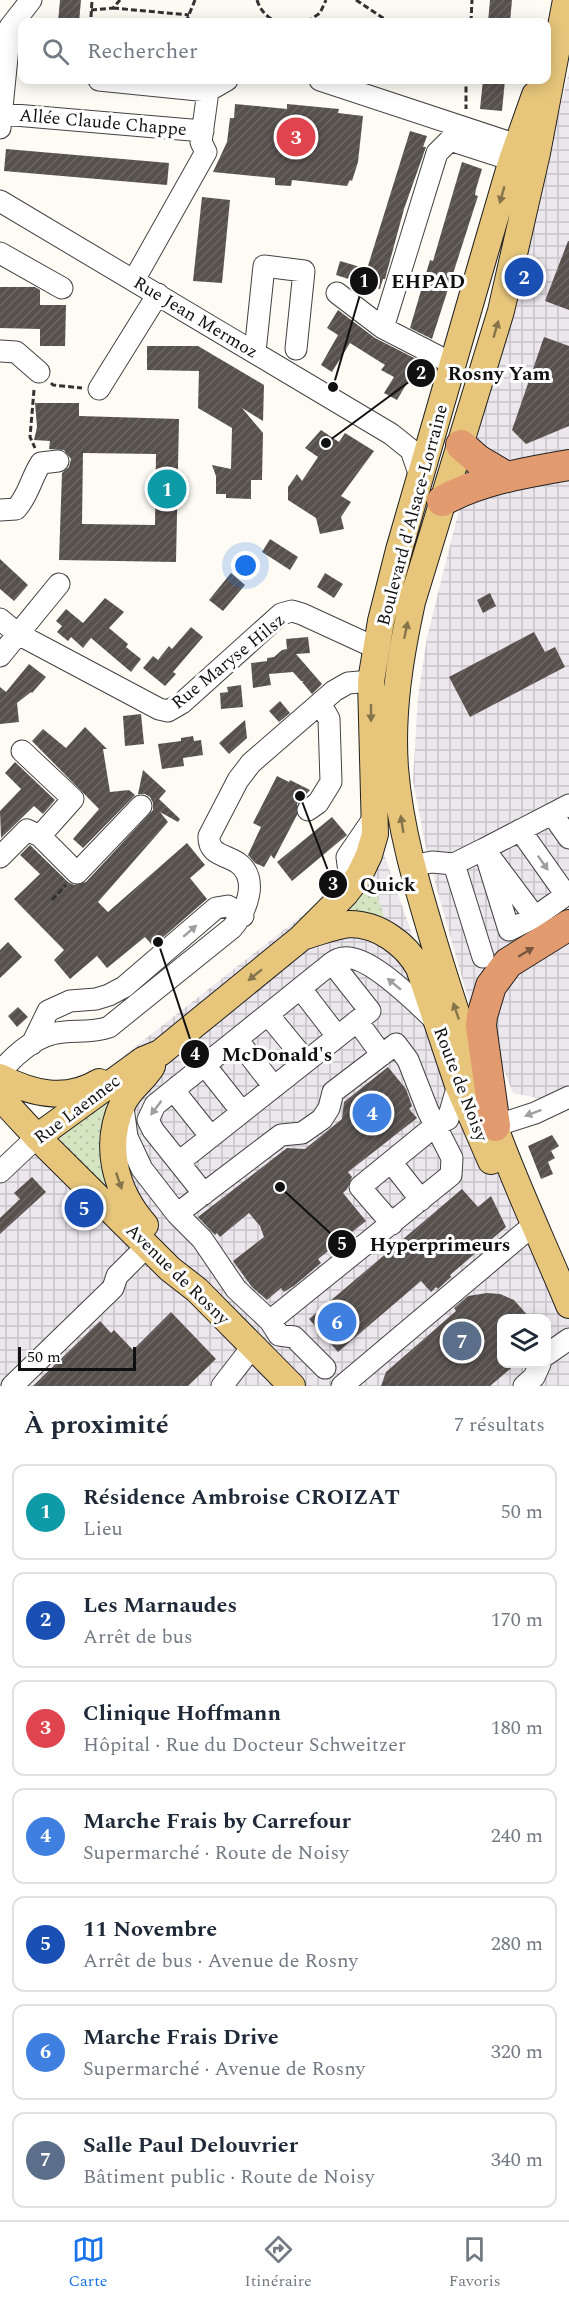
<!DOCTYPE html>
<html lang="fr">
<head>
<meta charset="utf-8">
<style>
	body { margin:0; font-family:Spectral,serif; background:#f6f6f7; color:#1f2937 }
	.controls { position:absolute; right:18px; bottom:18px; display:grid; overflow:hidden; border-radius:12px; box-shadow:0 3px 15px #0003 }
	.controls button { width:54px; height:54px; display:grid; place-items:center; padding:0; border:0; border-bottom:2px solid #e0e1e3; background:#fff; color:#1f2937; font:30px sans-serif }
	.scale { position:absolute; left:18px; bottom:15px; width:118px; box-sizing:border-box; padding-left:6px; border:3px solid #101010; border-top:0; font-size:16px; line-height:21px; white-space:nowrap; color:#101010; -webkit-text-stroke:4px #fff; paint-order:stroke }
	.you { position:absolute; left:246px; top:566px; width:21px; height:21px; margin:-15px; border:4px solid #fff; border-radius:50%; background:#1a73e8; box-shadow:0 0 0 9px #1a73e833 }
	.badge { display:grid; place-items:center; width:39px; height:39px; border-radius:50%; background:#1a73e8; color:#fff; font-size:20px; font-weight:700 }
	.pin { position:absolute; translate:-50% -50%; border:3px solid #fff; box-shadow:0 2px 6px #0006 }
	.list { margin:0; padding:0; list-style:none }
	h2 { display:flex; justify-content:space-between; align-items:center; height:78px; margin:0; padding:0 24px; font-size:26px }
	h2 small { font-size:20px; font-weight:400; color:#747a83 }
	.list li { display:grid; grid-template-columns:39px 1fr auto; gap:18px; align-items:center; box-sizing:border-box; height:96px; margin:0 12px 12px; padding:0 12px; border:2px solid #e0e1e3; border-radius:12px }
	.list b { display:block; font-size:22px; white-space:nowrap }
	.list p { margin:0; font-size:20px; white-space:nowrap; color:#747a83 }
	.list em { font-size:20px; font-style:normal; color:#747a83 }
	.icon { flex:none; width:33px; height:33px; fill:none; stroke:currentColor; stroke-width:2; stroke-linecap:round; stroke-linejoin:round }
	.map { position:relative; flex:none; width:569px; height:1386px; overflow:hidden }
	.search { position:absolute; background:#fff; box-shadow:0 3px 15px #0003; left:18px; right:18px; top:18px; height:66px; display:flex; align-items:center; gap:15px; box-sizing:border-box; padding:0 21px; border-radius:12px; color:#747a83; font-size:22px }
	.sheet { height:834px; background:#fff }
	nav { display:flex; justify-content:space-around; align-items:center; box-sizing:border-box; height:84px; border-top:2px solid #e0e1e3; background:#fff; font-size:16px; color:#747a83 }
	nav a { display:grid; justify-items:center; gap:3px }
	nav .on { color:#1a73e8 }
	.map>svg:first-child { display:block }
</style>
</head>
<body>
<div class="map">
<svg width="569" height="1386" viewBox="0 0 569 1386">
	<defs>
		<pattern id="industrial-grid" width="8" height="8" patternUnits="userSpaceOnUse" patternTransform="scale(1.5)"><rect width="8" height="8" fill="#ece6ed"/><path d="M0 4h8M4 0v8" fill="none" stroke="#c9c4ca"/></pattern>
		<pattern id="grass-dots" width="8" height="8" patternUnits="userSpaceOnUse" patternTransform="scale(1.5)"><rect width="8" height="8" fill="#d6e5c1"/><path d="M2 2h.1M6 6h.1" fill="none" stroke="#b7c3a5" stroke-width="1.8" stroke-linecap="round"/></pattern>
		<pattern id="building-hatch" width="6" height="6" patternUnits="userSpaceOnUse" patternTransform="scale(1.5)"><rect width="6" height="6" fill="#57514e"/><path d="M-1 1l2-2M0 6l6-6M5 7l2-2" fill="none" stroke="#6a6563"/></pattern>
	</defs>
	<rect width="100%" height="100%" fill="#fdfbf4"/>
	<path fill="url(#industrial-grid)" fill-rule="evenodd" d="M569,72V1085L543,1099L513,1093L499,1058L490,1021L469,1002L428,858L413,781L418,697L427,637Z
		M383,852L446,1030L569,1307V1386H0V1172L32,1128ZM502,1318H546V1364H502Z"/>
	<path fill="url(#grass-dots)" d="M371,874L387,927L333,917Z
		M115,1085L101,1159L109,1192L47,1133Z"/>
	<path fill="url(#building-hatch)" fill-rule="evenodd" d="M60,0H81L79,22H58Z
		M490,0H512L510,22H488Z
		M483,80H505L502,111L480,109Z
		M235,104L287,109V104L339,109L338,113L363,116L358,162L352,181L350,180L347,186L292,180L291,186L275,185V178L213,172L227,142L230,118H234Z
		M410,131L427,136L423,147H426L404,209L385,279H383L380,289L336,275L340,261L367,269Z
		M6,149L169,163L167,185L4,171Z
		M462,162L482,169L476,189L475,195L478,196L432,339L410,328L430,260L433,261Z
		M202,197L230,200L222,283L193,281Z
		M568,241H569V310L545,301Z
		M0,287H35L40,290V305H66L65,346H40V329L0,328Z
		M338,310L375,338L420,361L397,400L384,393L394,377L381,370L385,365L350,343L332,372L321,365L338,335L327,328Z
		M544,337L569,346V426L526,444L512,430Z
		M147,346H198L264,385L263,421L242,408L263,433L262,480H251V499L226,498V494H216V476L212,465L231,469L232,428L198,408L199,371L147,370Z
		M35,403H79V416L179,419L176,562L59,560L62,473L69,467L71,459L64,450L49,449L50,441L34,440L37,427ZM83,453L156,454L155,525L82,524Z
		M321,430L339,442L345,433L374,451L341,496L351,502L341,517L344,529L320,534L316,518L288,500V487L297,474L302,481L318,457L305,448Z
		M270,539L298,557L290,570L262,552Z
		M0,559L28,585L14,601L0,589Z
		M231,573L245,585L223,611L209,600Z
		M325,573L343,584L334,598L317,587Z
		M490,593L496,606L483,613L477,600Z
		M105,598L124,612L109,628L128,644L126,647L141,659L131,672L91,638L83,648L71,637L68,641L57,632L62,626L56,621L66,609L83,623Z
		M191,627L203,637L173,672L176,674L165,686L143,668L153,656L158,660L169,646L172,649Z
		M534,632L545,652L555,647L565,667L470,717L449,677Z
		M308,637L310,653L296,654L322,684L312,694L302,682L304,681H301L293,672L269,674L271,685L253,688L251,663L267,661V658L274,657L282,650L287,649L286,639Z
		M29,664L46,677L32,693L31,692L17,703L19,722L0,724V687L6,692Z
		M241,685L243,707L221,709L220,693L228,692L227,687Z
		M280,701L290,713L279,722L269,711Z
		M141,714L144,744L125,746L123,716Z
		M245,720L247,738L229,754L219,743Z
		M85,727L107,749H103L110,792L129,790L135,795L83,848L73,839L99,809L32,741L43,729L66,748Z
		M193,736L194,741L201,740L203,755L183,758L184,766L162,769L158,744L181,741V738Z
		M15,762L55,800L43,814L34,806L1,838L0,811L21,789L5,773Z
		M143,770L166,791L159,799L180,819L178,822L160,812L168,822L98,902L108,912L187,843L205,865L190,878L207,899L153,946L145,937L107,968L97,956L70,979L54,960L64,950L14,899L40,874L20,855L30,845L68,882L74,885L86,882L153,810V803L150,797L145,794H138Z
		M277,776L289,782L290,780L310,790L297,804V815L274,859L271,855L264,867L255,863L248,855L261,827L253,823Z
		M332,817L347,835L292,881L277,862Z
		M8,942L22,957L0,978V950Z
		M18,1007L28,1017L17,1027L8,1016Z
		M388,1067L406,1089L412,1106L409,1109L417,1118L348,1172L352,1177L347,1189L343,1193L366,1221L318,1259L321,1263L295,1285L284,1292L281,1288L267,1300L252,1287L233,1261L264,1237L260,1226L249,1213L220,1237L217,1233L215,1235L198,1217L287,1148L305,1149L342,1119L344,1102Z
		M552,1135L559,1146L551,1151L555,1158L548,1162L553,1174L541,1179L528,1146Z
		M32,1177L46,1192L0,1234V1218L20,1199L14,1193Z
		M462,1189L478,1207L491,1196L506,1227L450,1275L451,1277L438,1289L436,1287L431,1292L421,1281L338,1352L309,1319Z
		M487,1293L500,1294L514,1300L530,1318H501V1364H516L490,1386H381L386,1372L456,1311L454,1308L468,1296Z
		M171,1312L216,1359L188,1386H33L100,1321L111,1333L114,1330L133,1350Z"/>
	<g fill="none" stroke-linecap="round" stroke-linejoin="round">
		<g stroke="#434343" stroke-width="23">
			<path id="minor" d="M10,27L31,0
				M99,80L208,91
				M320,80L517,145
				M3,114L203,131
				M0,128L10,27
				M0,201L391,434L411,450L420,476
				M0,253L62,288
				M134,280L206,152L201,142L208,91L227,80
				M337,293L383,328L453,364
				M383,328L437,153L450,140L512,160
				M0,351L16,352L39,372
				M255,352L264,266L304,271L296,349
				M99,389L158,294
				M0,510L16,509C29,495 31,478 41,463L58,461
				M0,619L18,634L159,709L168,711L182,703L281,614L292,611L302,614L376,648
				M0,656L59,584
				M22,751L73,799L40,836
				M569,805L484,849L509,930L535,917L569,893
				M308,810L318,803L331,782L329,719L320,703
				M552,814L569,838
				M520,830L566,895
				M0,857L27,830L40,836L77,873L141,806
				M454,864L484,849L535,917
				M411,866L432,862L454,864L483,957
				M351,888L347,857L375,816
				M307,997L337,1036
				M357,1021L382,1055
				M274,1022L306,1061
				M32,1044L48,1011L70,1001L96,999L109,995L124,987L216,908L228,906L243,916
				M243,1047L274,1087
				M0,1073C11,1058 34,1038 52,1034C71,1029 90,1034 109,1027L232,928C246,912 260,879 238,863C225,854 208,855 209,836L238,780L251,763L334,691L348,683L371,681
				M211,1073L242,1112
				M178,1086L179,1097L211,1137
				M123,1107L127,1137L142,1169L177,1214
				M482,1123L495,1126L535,1113L569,1097
				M179,1162L370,1011L340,973
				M391,1162L421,1200
				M0,1172L37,1137
				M204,1194L153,1130L148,1120L155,1105L323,970C328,966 333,961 339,959C365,948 419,1006 437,1022
				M392,1224L360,1187L436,1125L448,1119L458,1085
				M270,1321L451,1175L452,1158L428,1111L408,1060L396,1044L333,1092L329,1108L322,1119L302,1133L281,1135L177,1214L202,1239L236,1289L270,1321L279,1335L294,1337L325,1368
				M546,1355L569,1339
				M12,1386L113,1288L117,1276L148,1245
				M222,1386L253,1346
				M342,1386L525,1232
				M524,1386L534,1377L540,1364"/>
		</g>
		<g stroke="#212121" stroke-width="28">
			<path id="major" d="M566,0L537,153L501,311L412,602C400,657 391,712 395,768C400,831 418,889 436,949C454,1008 474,1067 494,1125C516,1186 544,1245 569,1305
				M305,936C319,932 336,925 350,924C378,924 406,944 419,968L458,1085L491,1161
				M0,1077C32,1094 66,1102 99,1082
				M0,1097L37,1137L170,1269L197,1290L292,1386
				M37,1137L143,1060L160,1053L301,938L345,894L359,876L369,855L375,834L371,681L381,621L399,550L483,259L512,160L535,95
				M145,1225C115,1191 103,1145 123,1103C130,1088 144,1080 152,1066"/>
		</g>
		<g stroke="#212121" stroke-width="32">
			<path id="highway" d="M461,445L478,460L505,476
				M442,501C482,479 525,473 569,465
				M495,1126L481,1026L482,1016L491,986L508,963L569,925"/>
		</g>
		<path stroke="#323232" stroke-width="3" stroke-dasharray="6 3" stroke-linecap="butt" d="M257,0C260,10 268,19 278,22
			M356,0L389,22
			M113,8L189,15
			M91,10L113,8L120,0
			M91,17L92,0
			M186,22L195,0
			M307,22L320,13L326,0
			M471,22L472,0
			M462,80L466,82V109
			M51,383L53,385L82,388
			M34,390L30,437L35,448
			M52,900L66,885"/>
		<use href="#minor" stroke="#fff" stroke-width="21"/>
		<use href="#major" stroke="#e7c67b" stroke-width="26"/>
		<use href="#highway" stroke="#e29b6e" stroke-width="30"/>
	</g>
	<defs><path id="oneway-solid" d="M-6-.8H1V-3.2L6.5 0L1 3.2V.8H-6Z" transform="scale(1.5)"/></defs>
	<g fill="#86744b">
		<use href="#oneway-solid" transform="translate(502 195) rotate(106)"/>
		<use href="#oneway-solid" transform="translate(496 329) rotate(-74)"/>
		<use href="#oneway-solid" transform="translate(406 630) rotate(-78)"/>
		<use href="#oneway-solid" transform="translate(371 713) rotate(90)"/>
		<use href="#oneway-solid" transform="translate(402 824) rotate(-99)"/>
		<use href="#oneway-solid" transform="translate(255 975) rotate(141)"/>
		<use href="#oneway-solid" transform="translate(456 1011) rotate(-109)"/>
		<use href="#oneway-solid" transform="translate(119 1181) rotate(71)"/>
	</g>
	<g fill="#9f9f9f">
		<use href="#oneway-solid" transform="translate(543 863) rotate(55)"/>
		<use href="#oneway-solid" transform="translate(190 931) rotate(-41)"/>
		<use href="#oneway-solid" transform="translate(394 984) rotate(-140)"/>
		<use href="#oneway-solid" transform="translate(156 1108) rotate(127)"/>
		<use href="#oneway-solid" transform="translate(533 1113) rotate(159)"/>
	</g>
	<use fill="#79563f" href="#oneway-solid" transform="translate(526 952) rotate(-31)"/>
	<g text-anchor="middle" stroke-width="6" stroke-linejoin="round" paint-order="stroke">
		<g font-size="18" fill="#101010" stroke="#fff">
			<text transform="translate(103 122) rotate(5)" y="6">Allée Claude Chappe</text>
			<text transform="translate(196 317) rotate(31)" y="6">Rue Jean Mermoz</text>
			<text transform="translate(412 515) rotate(-75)" y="6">Boulevard d'Alsace-Lorraine</text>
			<text transform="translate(228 661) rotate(-39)" y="6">Rue Maryse Hilsz</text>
			<text transform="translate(461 1084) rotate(69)" y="6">Route de Noisy</text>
			<text transform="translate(77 1109) rotate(-37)" y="6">Rue Laennec</text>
			<text transform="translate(178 1274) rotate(44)" y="6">Avenue de Rosny</text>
		</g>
	</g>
	<path fill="none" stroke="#101010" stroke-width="2" d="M333 387L364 281M326 443L421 373M300 796L333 884M158 942L195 1054M280 1187L342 1244"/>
	<g fill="#101010" stroke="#fff" stroke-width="2">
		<circle cx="333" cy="387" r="6"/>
		<circle cx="326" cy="443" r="6"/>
		<circle cx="300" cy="796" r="6"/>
		<circle cx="158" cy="942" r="6"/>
		<circle cx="280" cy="1187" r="6"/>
		<circle cx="364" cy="281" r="15"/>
		<circle cx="421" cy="373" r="15"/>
		<circle cx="333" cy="884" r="15"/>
		<circle cx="195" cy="1054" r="15"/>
		<circle cx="342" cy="1244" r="15"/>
	</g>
	<g font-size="18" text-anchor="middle" font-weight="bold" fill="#fff">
		<text x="364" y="287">1</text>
		<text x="421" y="379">2</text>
		<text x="333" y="890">3</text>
		<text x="195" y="1060">4</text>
		<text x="342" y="1250">5</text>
	</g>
	<g font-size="20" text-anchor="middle" font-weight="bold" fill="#101010" stroke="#fff" stroke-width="6" stroke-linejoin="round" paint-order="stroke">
		<text x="428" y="288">EHPAD</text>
		<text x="499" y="380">Rosny Yam</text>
		<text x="388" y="891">Quick</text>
		<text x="277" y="1061">McDonald's</text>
		<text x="440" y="1251">Hyperprimeurs</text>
	</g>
</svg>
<div class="controls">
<button><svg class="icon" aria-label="layers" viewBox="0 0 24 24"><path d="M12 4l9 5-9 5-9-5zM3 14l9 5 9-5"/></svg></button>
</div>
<div class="scale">50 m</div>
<div class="you"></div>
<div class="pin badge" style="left:167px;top:489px;background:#0f9aa8">1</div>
<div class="pin badge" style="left:524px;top:277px;background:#1a4fb4">2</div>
<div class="pin badge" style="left:296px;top:137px;background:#e0444e">3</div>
<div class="pin badge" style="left:372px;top:1113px;background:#3f7fe0">4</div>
<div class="pin badge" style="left:84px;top:1208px;background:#1a4fb4">5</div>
<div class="pin badge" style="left:337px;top:1322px;background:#3f7fe0">6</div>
<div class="pin badge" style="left:462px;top:1341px;background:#5c6f8a">7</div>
<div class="search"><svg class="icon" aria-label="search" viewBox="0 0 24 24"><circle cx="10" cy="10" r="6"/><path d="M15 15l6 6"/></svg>Rechercher</div>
</div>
<section class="sheet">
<h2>À proximité<small>7 résultats</small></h2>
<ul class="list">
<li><span class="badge" style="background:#0f9aa8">1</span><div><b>Résidence Ambroise CROIZAT</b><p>Lieu</p></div><em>50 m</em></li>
<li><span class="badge" style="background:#1a4fb4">2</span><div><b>Les Marnaudes</b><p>Arrêt de bus</p></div><em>170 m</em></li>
<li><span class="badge" style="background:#e0444e">3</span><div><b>Clinique Hoffmann</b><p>Hôpital · Rue du Docteur Schweitzer</p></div><em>180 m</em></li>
<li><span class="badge" style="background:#3f7fe0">4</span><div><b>Marche Frais by Carrefour</b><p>Supermarché · Route de Noisy</p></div><em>240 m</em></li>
<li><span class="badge" style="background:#1a4fb4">5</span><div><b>11 Novembre</b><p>Arrêt de bus · Avenue de Rosny</p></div><em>280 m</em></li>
<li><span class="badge" style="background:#3f7fe0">6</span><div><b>Marche Frais Drive</b><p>Supermarché · Avenue de Rosny</p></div><em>320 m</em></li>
<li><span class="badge" style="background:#5c6f8a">7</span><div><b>Salle Paul Delouvrier</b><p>Bâtiment public · Route de Noisy</p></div><em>340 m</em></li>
</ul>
</section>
<nav>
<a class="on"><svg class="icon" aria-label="map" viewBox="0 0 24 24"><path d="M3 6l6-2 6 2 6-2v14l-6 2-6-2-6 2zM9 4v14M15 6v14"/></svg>Carte</a>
<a><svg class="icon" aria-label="directions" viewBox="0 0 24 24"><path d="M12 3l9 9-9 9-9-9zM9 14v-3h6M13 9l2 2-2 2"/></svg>Itinéraire</a>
<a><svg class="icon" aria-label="saved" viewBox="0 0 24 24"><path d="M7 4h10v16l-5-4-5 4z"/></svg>Favoris</a>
</nav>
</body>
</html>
